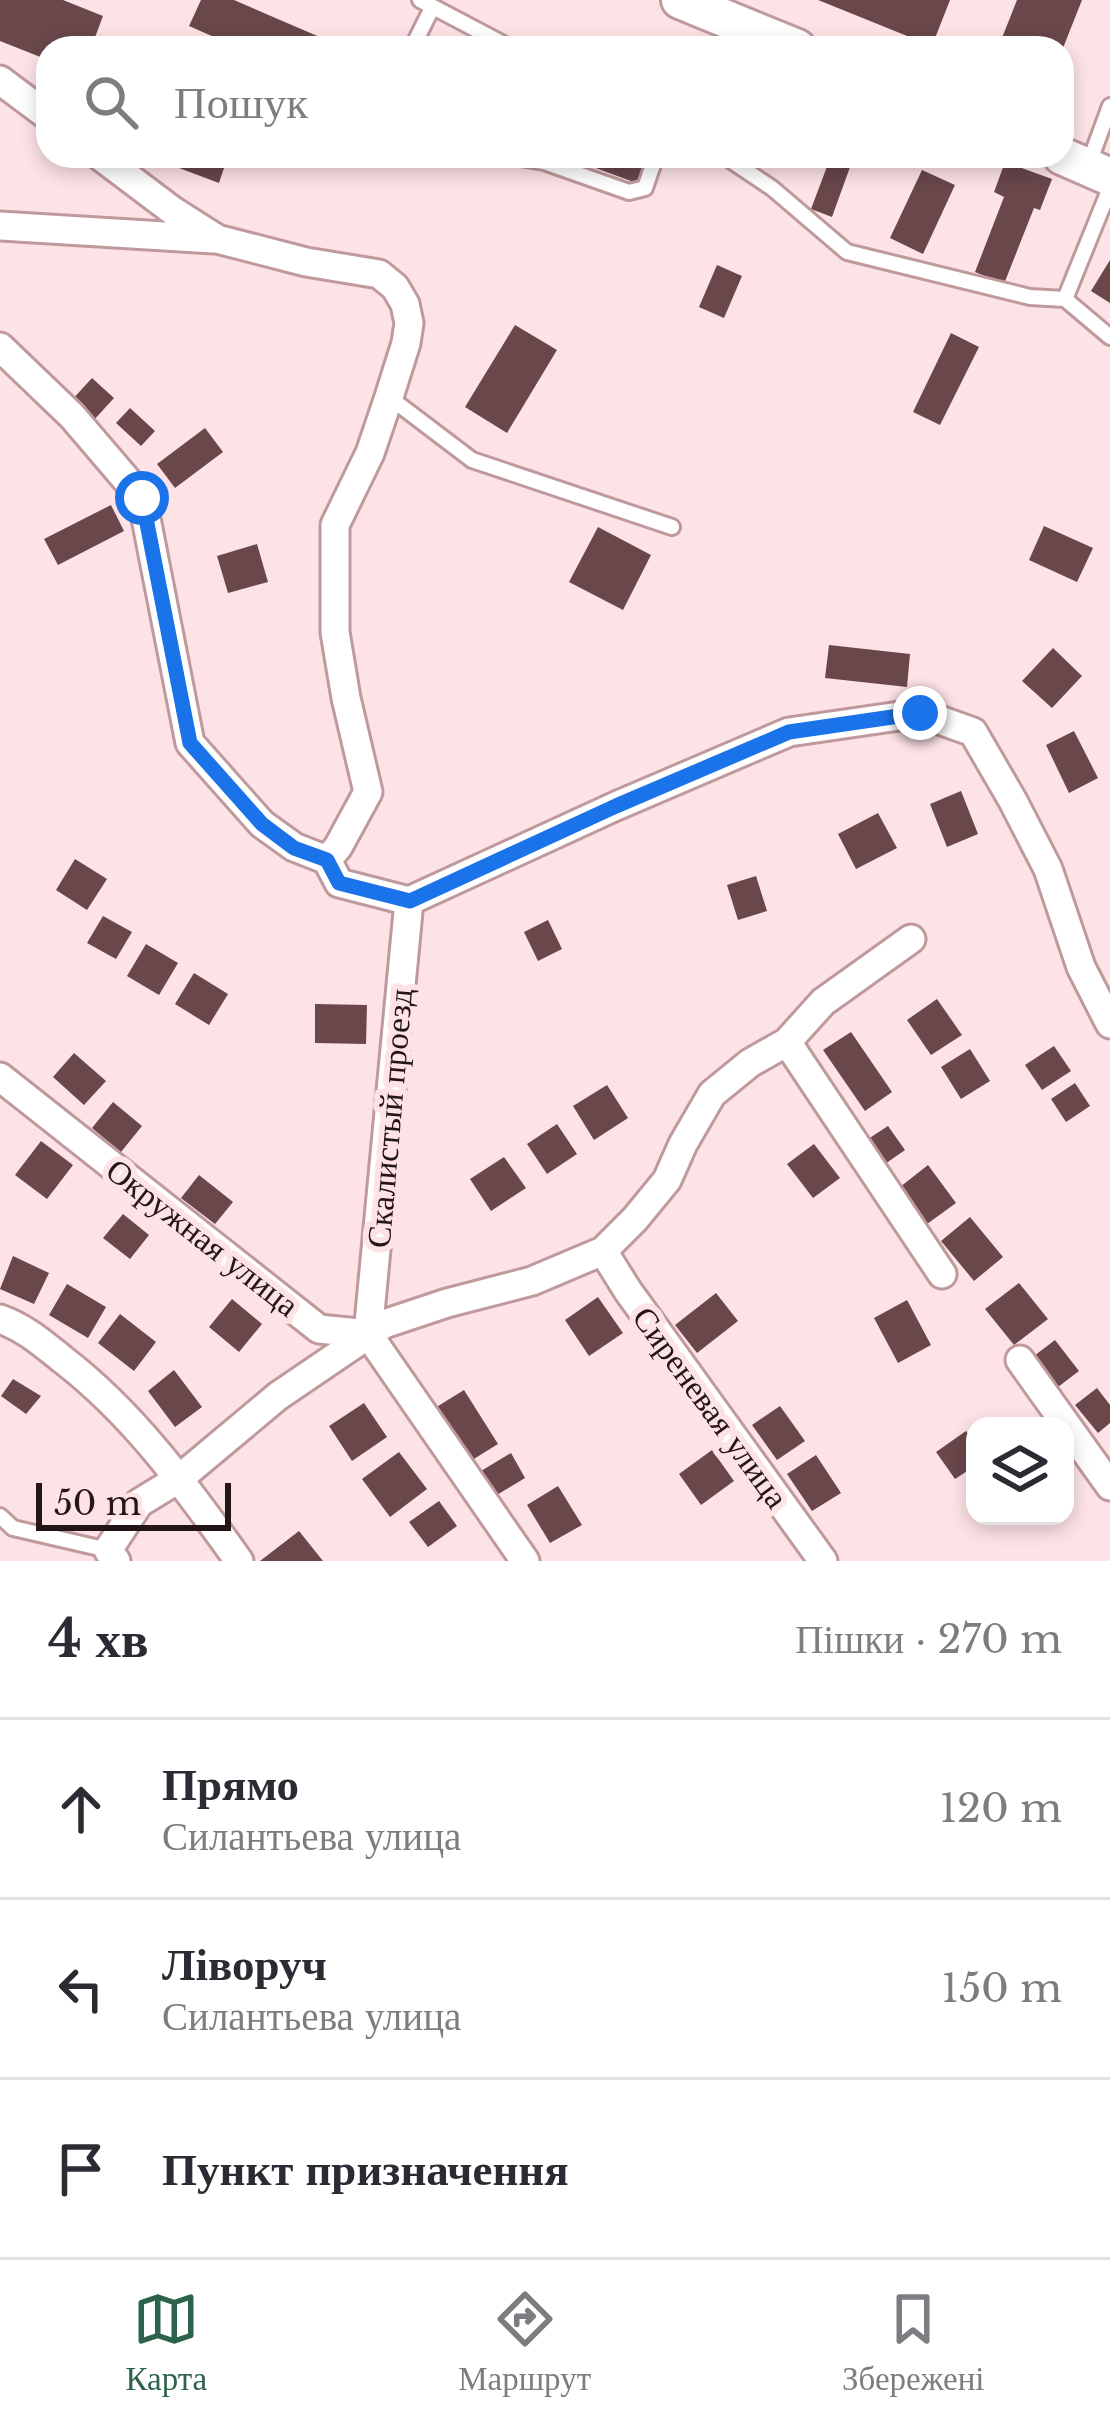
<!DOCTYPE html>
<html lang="uk">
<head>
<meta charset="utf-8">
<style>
	body { margin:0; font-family:"Libre Baskerville",serif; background:#f2f2f3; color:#2b2b33 }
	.controls { position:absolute; right:36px; bottom:36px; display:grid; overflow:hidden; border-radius:24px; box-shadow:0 6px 18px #0003 }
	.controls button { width:108px; height:108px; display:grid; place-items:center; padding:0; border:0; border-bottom:3px solid #e1e1e2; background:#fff; color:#2b2b33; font:60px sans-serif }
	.scale { position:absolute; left:36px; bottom:30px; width:195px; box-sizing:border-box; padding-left:12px; border:6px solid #241517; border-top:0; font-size:33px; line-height:42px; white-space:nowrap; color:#241517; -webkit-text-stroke:9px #fde3e6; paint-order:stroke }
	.stop { position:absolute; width:36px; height:36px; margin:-27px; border:9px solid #1a73e8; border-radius:50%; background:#fff }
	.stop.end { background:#1a73e8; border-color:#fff; box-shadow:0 3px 12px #0008 }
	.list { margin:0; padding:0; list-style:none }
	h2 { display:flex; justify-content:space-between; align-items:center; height:156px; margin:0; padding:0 48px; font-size:51px }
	h2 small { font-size:39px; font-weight:400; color:#7c7c81 }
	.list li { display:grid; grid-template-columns:78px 1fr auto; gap:36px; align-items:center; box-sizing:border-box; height:180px; padding:0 48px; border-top:3px solid #e1e1e2 }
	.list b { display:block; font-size:45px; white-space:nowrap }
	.list p { margin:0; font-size:39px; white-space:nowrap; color:#7c7c81 }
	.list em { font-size:39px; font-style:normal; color:#7c7c81 }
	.icon { flex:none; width:66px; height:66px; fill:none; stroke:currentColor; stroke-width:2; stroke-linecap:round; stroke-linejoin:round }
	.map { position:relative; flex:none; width:1110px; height:1561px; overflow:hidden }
	.search { position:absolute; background:#fff; box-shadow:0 6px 18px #0003; left:36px; right:36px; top:36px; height:132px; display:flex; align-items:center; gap:30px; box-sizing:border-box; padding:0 42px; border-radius:36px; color:#7c7c81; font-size:45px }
	.sheet { height:696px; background:#fff }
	nav { display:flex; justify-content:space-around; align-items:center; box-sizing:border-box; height:168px; border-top:3px solid #e1e1e2; background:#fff; font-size:33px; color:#7c7c81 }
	nav a { display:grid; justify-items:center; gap:6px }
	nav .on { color:#2d634a }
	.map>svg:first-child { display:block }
</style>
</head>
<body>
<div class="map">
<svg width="1110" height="1561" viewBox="0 0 1110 1561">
	<rect width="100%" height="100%" fill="#fde3e6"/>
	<path fill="#69474b" d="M0,0H63L103,16L91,48H48V60L0,41Z
		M201,0H234L322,38L318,48H239L189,26Z
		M818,0H950L932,46Z
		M1017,0H1082L1063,48H998Z
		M147,156H228L219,183Z
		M563,156H649L639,184Z
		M831,156H854L832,217L811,209Z
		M1005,162L1052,179L1040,210L1034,208L1004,284L975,272L1004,197L994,192Z
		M922,170L955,185L923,254L890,238Z
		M1110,260V303L1091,291Z
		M717,265L742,276L724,318L699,307Z
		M515,325L557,350L507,433L465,407Z
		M951,333L979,347L940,425L913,412Z
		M92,378L114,398L93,421L71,401Z
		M130,408L155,431L141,446L116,423Z
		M205,428L223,452L175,488L157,464Z
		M111,505L124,531L58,565L44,539Z
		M1044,526L1093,548L1077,582L1029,560Z
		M598,527L651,555L623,610L569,582Z
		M257,544L268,582L228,593L217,556Z
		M829,645L910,654L907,687L825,678Z
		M1053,648L1082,676L1052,708L1022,681Z
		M1074,731L1098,778L1069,793L1046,745Z
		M961,791L978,834L947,847L930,804Z
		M878,813L897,848L856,869L838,834Z
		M75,859L107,879L87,910L56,890Z
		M756,876L767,911L738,920L727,885Z
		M103,916L132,932L116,959L87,943Z
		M548,920L562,949L538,961L524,932Z
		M146,944L178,963L159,995L127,976Z
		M194,973L228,994L209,1025L175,1004Z
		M937,999L962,1035L931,1055L907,1020Z
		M315,1004L367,1005L366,1044L315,1043Z
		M851,1032L892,1092L865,1111L823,1050Z
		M1054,1046L1071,1071L1042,1090L1025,1065Z
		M970,1049L990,1081L961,1099L941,1067Z
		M74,1053L106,1081L84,1105L53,1077Z
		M1075,1083L1090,1106L1066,1122L1051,1099Z
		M607,1085L628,1118L594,1140L573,1106Z
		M113,1102L142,1126L121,1152L92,1128Z
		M557,1124L577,1154L547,1174L527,1144Z
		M888,1126L905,1150L882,1166L865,1141Z
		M41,1141L73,1165L47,1199L15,1175Z
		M814,1144L840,1178L813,1198L787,1164Z
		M504,1157L526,1188L491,1211L470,1179Z
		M928,1165L956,1203L927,1224L900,1187Z
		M199,1175L233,1202L215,1224L181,1198Z
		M123,1214L149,1235L130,1259L103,1238Z
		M970,1217L1003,1257L974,1281L941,1241Z
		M13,1256L49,1273L34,1304L0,1289Z
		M1019,1283L1048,1319L1014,1345L985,1309Z
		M67,1284L106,1307L88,1338L49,1315Z
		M716,1293L738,1321L697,1353L675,1325Z
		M598,1297L623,1333L589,1356L565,1320Z
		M232,1299L262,1324L239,1352L209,1327Z
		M907,1300L931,1345L898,1363L874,1318Z
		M120,1314L156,1342L134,1371L98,1343Z
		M1055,1340L1079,1371L1058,1387L1034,1356Z
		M174,1370L202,1407L175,1427L148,1391Z
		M13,1379L41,1396L26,1414L1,1396Z
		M1097,1388L1110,1405V1423L1098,1433L1075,1405Z
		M464,1390L498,1444L464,1465L430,1411Z
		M364,1403L387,1437L352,1461L329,1426Z
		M780,1406L805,1441L777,1460L752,1425Z
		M966,1431L975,1443V1466L955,1479L936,1452Z
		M712,1450L734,1481L701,1505L679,1474Z
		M399,1452L427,1489L390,1517L362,1479Z
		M511,1453L525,1478L490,1499L476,1474Z
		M816,1455L841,1493L812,1511L787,1474Z
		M558,1486L582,1525L550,1543L527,1505Z
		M439,1501L457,1526L428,1547L409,1522Z
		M299,1531L323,1561H260Z"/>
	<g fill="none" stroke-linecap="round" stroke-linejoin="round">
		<g stroke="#c0999d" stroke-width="20">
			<path id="lane" d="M420,0L511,48
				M412,48L432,8
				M724,156L772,188L847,252L1030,297L1065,299
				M514,157L544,162L629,192L645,188L656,156
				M1089,163L1110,106
				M1110,188L1065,299L1110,337
				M389,397L472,460L672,527
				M0,1516L13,1528L108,1550"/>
		</g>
		<g stroke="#c0999d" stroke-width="33">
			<path id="street" d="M0,80L48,116
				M100,156L173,211L217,239L306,262L379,274L395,287L405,304L409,323L406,343L389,397L370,453L335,525V632L346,698L368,792L338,847L327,860
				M0,226L213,239
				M0,347L72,416L142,498L190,743L262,824L294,847L327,860L339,883L409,901L616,806L789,732L920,713L973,732L1013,801L1048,869L1081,967L1110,1024
				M787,1042L942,1274
				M0,1077L319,1329L368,1334L525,1561
				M603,1251L628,1291L823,1561
				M0,1319C25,1328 42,1343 62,1359C134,1414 187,1488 239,1561
				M368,1334L409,901
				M1020,1360L1110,1486
				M116,1561L108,1550L139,1503L180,1478L278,1396L384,1324L447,1303L532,1281L603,1251L635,1219L667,1180L683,1144L712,1094L750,1063L787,1042L823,1002L911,939"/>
		</g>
		<g stroke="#c0999d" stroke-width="42">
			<path id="secondary" d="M680,0L797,48
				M1062,156L1110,177"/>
		</g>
		<use href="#lane" stroke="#fff" stroke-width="14"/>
		<use href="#street" stroke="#fff" stroke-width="27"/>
		<use href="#secondary" stroke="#fff" stroke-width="36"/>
	</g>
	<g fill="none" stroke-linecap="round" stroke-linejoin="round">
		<path stroke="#1a73e8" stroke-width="15" d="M142,498L190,743L262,824L294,848L327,860L339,883L410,901L616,806L789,732L920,713"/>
	</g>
	<g text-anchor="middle" stroke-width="12" stroke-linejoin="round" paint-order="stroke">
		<g font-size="33" fill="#241517" stroke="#fde3e6">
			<text transform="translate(389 1118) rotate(-85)" y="12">Скалистый проезд</text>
			<text transform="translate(203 1237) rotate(38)" y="12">Окружная улица</text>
			<text transform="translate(711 1407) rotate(54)" y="12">Сиреневая улица</text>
		</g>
	</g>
</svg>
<div class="controls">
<button><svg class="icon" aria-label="layers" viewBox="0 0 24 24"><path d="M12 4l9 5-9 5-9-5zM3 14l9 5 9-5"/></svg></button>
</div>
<div class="scale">50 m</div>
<div class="stop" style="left:142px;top:498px"></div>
<div class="stop end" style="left:920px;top:713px"></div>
<div class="search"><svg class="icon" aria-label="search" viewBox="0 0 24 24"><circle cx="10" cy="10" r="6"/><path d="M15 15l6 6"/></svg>Пошук</div>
</div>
<section class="sheet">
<h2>4 хв<small>Пішки · 270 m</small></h2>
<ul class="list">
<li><svg class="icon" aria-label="ahead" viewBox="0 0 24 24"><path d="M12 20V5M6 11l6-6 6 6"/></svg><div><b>Прямо</b><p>Силантьева улица</p></div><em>120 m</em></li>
<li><svg class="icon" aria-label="left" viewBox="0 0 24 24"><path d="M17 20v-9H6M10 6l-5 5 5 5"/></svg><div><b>Ліворуч</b><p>Силантьева улица</p></div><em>150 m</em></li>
<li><svg class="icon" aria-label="arrive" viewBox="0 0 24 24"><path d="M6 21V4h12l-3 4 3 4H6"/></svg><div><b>Пункт призначення</b></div></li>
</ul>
</section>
<nav>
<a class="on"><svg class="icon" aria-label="map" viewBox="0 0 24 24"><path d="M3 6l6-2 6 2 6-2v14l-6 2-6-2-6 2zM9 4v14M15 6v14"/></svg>Карта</a>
<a><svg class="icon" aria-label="directions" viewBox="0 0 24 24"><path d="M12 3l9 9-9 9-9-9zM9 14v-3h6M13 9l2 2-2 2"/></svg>Маршрут</a>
<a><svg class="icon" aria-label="saved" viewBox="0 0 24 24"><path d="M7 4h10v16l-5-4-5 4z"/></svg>Збережені</a>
</nav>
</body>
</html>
